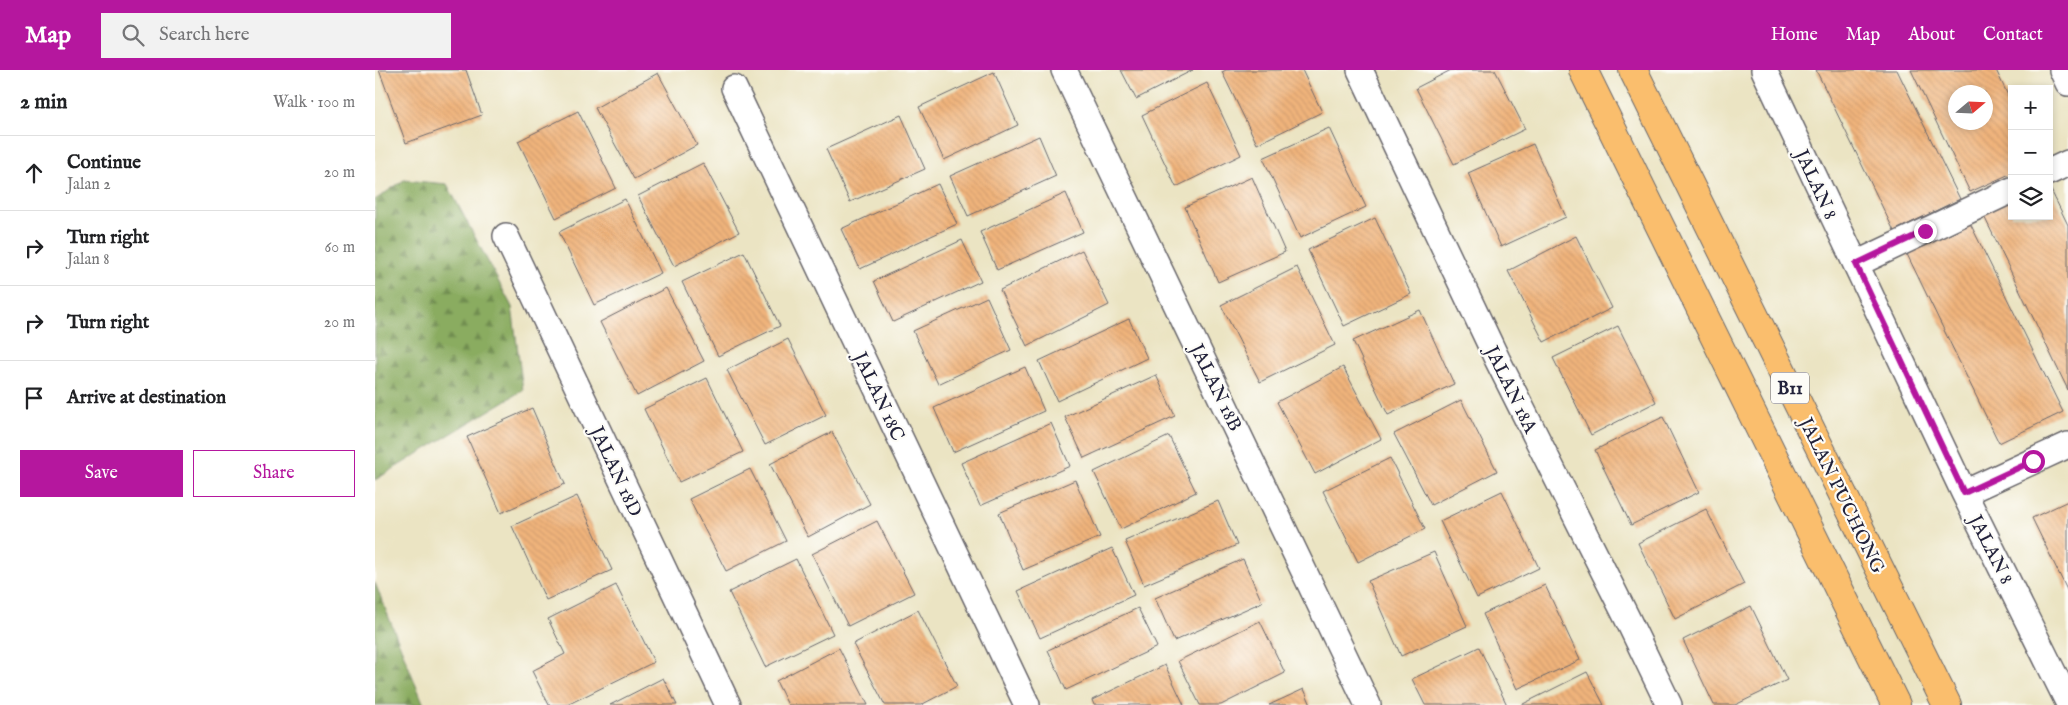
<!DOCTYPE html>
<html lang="en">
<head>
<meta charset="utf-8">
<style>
	body { margin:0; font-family:"IM FELL English",serif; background:#f2f2f2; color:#202124 }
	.controls { position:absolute; right:15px; top:15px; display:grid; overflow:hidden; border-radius:0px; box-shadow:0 2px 8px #0003 }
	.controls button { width:45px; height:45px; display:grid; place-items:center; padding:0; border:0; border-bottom:1px solid #e0e0e0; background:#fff; color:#202124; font:25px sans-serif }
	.compass { position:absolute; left:1573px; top:15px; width:45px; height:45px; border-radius:50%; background:#fff; box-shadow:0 2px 8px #0003; rotate:71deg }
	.stop { position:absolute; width:15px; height:15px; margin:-11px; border:4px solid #b5179e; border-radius:50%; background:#fff }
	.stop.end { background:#b5179e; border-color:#fff; box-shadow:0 1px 5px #0008 }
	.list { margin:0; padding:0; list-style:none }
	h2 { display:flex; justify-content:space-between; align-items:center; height:65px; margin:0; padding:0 20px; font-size:21px }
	h2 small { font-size:16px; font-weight:400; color:#757577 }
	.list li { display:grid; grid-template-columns:32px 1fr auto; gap:15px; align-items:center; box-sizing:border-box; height:75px; padding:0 20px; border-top:1px solid #e0e0e0 }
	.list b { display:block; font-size:19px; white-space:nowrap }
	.list p { margin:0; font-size:16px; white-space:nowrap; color:#757577 }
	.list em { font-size:16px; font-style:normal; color:#757577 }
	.actions { display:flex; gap:10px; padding:15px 20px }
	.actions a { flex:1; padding:11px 0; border:1px solid #b5179e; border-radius:0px; text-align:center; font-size:18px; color:#b5179e }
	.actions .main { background:#b5179e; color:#fff }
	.icon { flex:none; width:28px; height:28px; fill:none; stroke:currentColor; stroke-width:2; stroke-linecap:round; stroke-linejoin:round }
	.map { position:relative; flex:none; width:1693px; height:635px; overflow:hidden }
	header { display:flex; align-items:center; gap:30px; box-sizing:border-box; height:70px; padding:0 25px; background:#b5179e; color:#fff }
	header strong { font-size:24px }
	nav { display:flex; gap:28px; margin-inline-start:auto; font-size:18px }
	.search { width:350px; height:45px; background:#f2f2f2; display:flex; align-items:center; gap:12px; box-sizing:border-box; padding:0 18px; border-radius:0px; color:#757577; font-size:19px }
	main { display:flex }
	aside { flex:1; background:#fff }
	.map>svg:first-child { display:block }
</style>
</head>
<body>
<header>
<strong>Map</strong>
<div class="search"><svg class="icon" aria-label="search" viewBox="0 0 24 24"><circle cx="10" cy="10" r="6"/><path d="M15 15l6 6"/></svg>Search here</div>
<nav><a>Home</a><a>Map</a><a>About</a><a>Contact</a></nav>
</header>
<main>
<aside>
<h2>2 min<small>Walk · 100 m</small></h2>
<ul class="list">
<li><svg class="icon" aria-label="ahead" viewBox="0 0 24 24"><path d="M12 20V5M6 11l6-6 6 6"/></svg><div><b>Continue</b><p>Jalan 2</p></div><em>20 m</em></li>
<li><svg class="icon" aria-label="right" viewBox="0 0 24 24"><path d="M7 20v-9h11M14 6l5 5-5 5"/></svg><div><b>Turn right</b><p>Jalan 8</p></div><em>60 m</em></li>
<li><svg class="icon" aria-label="right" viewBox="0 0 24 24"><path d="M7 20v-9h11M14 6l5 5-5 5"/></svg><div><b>Turn right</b></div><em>20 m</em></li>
<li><svg class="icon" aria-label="arrive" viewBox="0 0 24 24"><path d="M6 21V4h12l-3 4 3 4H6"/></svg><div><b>Arrive at destination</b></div></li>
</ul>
<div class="actions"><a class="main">Save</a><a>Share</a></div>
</aside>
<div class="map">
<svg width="1693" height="635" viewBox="0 0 1693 635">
	<defs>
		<pattern id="forest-firs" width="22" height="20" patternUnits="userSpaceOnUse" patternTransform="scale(1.25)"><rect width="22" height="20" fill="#8aac60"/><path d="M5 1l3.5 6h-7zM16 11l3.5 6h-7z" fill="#708c50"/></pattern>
		<pattern id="building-back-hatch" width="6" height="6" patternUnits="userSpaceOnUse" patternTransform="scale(1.25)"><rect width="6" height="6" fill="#f0b47c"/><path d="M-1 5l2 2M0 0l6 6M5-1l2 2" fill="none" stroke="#ce9a6c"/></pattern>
	</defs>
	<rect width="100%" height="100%" fill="#fdfcf7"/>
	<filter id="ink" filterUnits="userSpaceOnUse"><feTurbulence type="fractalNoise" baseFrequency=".02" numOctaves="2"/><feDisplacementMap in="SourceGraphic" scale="10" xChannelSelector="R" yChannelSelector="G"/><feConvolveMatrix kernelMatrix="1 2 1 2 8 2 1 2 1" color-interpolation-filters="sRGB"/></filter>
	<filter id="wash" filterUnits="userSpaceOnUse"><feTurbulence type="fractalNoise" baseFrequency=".0096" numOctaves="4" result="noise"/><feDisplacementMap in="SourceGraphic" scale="20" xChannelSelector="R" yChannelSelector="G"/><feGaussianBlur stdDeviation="1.12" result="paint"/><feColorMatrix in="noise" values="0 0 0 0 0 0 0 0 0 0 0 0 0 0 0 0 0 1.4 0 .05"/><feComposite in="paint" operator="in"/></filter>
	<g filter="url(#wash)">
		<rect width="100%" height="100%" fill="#ebe4c3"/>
		<path fill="url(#forest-firs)" stroke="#56674e" d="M29,110L72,114L137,237L148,320L0,410V130Z
			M0,513L49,635H0Z"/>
		<g id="blocks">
			<path fill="url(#building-back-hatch)" fill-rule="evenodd" d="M4,0H91L107,45L31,73Z
				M746,0H818L761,29Z
				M851,0H927L947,42L882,74L847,2Z
				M1076,0H1120L1150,59L1079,94L1041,18Z
				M1441,0H1522L1585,129L1519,161Z
				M1536,0H1621L1637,34V103L1595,122ZM1580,22H1610V52H1580Z
				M619,2L643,55L569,90L544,37Z
				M283,3L322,75L259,109L220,38Z
				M832,13L866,85L801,117L767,45Z
				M203,41L241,118L181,148L143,71Z
				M526,45L550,99L475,132L451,79Z
				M954,58L991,137L925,168L888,88Z
				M664,66L681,106L593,146L575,106Z
				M1158,74L1191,147L1126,177L1093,103Z
				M328,93L364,162L299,196L263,126Z
				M877,107L910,182L843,212L810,137Z
				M563,114L582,154L485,199L466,159Z
				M1674,116L1693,155V320L1607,142L1637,128V146H1674Z
				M691,123L708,162L622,200L605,162Z
				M250,129L286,203L219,235L184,162Z
				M1592,147L1688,342L1624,373L1529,178Z
				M1000,148L1036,224L969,256L933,180Z
				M1201,166L1237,238L1169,272L1133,201Z
				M587,170L606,211L518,252L499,211Z
				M707,180L734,235L652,276L625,220Z
				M369,182L405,256L343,286L307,212Z
				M922,197L960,275L885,312L846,235Z
				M291,218L329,291L262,326L225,252Z
				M612,227L636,280L563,314L538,261Z
				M1045,240L1079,314L1013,345L978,271Z
				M754,249L772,288L682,331L664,291Z
				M1243,256L1281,332L1216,365L1178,288Z
				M413,269L451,345L390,375L352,300Z
				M650,297L669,341L578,382L559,338Z
				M968,297L1006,369L940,404L902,332Z
				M781,305L800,346L709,388L690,347Z
				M332,308L368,382L304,412L269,339Z
				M1086,330L1122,401L1056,435L1019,364Z
				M157,338L190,414L126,443L92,367Z
				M1288,347L1324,422L1256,455L1220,380Z
				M676,353L695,396L605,436L586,393Z
				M457,362L495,434L433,467L395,394Z
				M794,366L821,422L746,459L719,402Z
				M1015,388L1050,459L983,492L948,421Z
				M375,399L411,471L351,501L314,429Z
				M700,410L725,467L648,500L624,443Z
				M1127,421L1164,498L1102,528L1065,451Z
				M202,426L237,500L171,530L137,456Z
				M843,431L862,475L769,515L750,471Z
				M1693,431V522L1657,448Z
				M1331,439L1369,514L1300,549L1263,473Z
				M502,451L539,523L473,556L437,484Z
				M737,478L759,525L665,568L643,521Z
				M1059,482L1092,556L1026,586L993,511Z
				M421,489L458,564L390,597L354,522Z
				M868,489L887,532L799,571L780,528Z
				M241,515L279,592L192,635H174L157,601L190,584L173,549Z
				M1170,515L1205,590L1142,619L1108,544Z
				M1376,536L1412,610L1360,635H1339L1308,570Z
				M763,538L782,577L691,620L673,580Z
				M543,540L582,616L546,635H510L478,574Z
				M885,551L910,603L846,635H825L803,591Z
				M1104,577L1132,635H1050L1037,609Z
				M464,578L493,635H413L401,611Z
				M790,595L809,635H719L717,630Z
				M1212,602L1229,635H1146Z
				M288,608L302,635H235Z
				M929,619L936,635H894Z"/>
		</g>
	</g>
	<g filter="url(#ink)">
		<use href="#blocks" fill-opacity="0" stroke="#68666b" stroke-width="1"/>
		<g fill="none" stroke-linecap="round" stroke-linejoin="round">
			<g stroke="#68666b" stroke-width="28">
				<path id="street" d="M689,0L993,635
					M985,0L1122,289L1252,548L1294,635
					M1389,0L1589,423L1693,632
					M1687,0L1693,13
					M359,18L652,635
					M1674,102L1693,93
					M131,166L353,635
					M1481,194L1637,120
					M1589,423L1693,375"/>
			</g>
			<g stroke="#68666b" stroke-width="30">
				<path id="primary" d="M1208,0L1521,635
					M1258,0L1572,635"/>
			</g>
			<use href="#street" stroke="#fff" stroke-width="25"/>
			<use href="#primary" stroke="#fabe6d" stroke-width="28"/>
		</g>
	</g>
	<g fill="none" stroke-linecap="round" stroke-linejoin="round" filter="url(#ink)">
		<path stroke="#b5179e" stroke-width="6" d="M1550,161L1481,194L1589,423L1658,391"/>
	</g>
	<g text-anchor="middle" stroke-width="4.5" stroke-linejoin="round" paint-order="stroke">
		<rect fill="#fdfcf7" stroke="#646373" stroke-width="1" x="1396" y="302.5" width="38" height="31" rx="4"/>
		<g font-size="18" font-weight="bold" fill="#22223b">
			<text x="1415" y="324">B11</text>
		</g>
		<g font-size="19" fill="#22223b" stroke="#fdfcf7">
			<text transform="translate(1442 114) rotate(65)" y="7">JALAN 8</text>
			<text transform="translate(842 317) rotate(64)" y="7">JALAN 18B</text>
			<text transform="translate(1137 319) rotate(64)" y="7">JALAN 18A</text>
			<text transform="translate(505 326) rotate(65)" y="7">JALAN 18C</text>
			<text transform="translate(242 401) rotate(65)" y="7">JALAN 18D</text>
			<text transform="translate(1468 425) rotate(64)" y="7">JALAN PUCHONG</text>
			<text transform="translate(1617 479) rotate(63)" y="7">JALAN 8</text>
		</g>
	</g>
</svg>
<div class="controls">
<button>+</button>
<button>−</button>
<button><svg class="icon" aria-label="layers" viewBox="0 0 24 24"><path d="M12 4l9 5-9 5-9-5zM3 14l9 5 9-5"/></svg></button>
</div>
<svg class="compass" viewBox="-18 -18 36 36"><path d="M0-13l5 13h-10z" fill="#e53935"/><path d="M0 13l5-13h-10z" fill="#757577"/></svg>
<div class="stop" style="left:1658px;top:391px"></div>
<div class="stop end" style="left:1550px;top:161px"></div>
</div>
</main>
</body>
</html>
